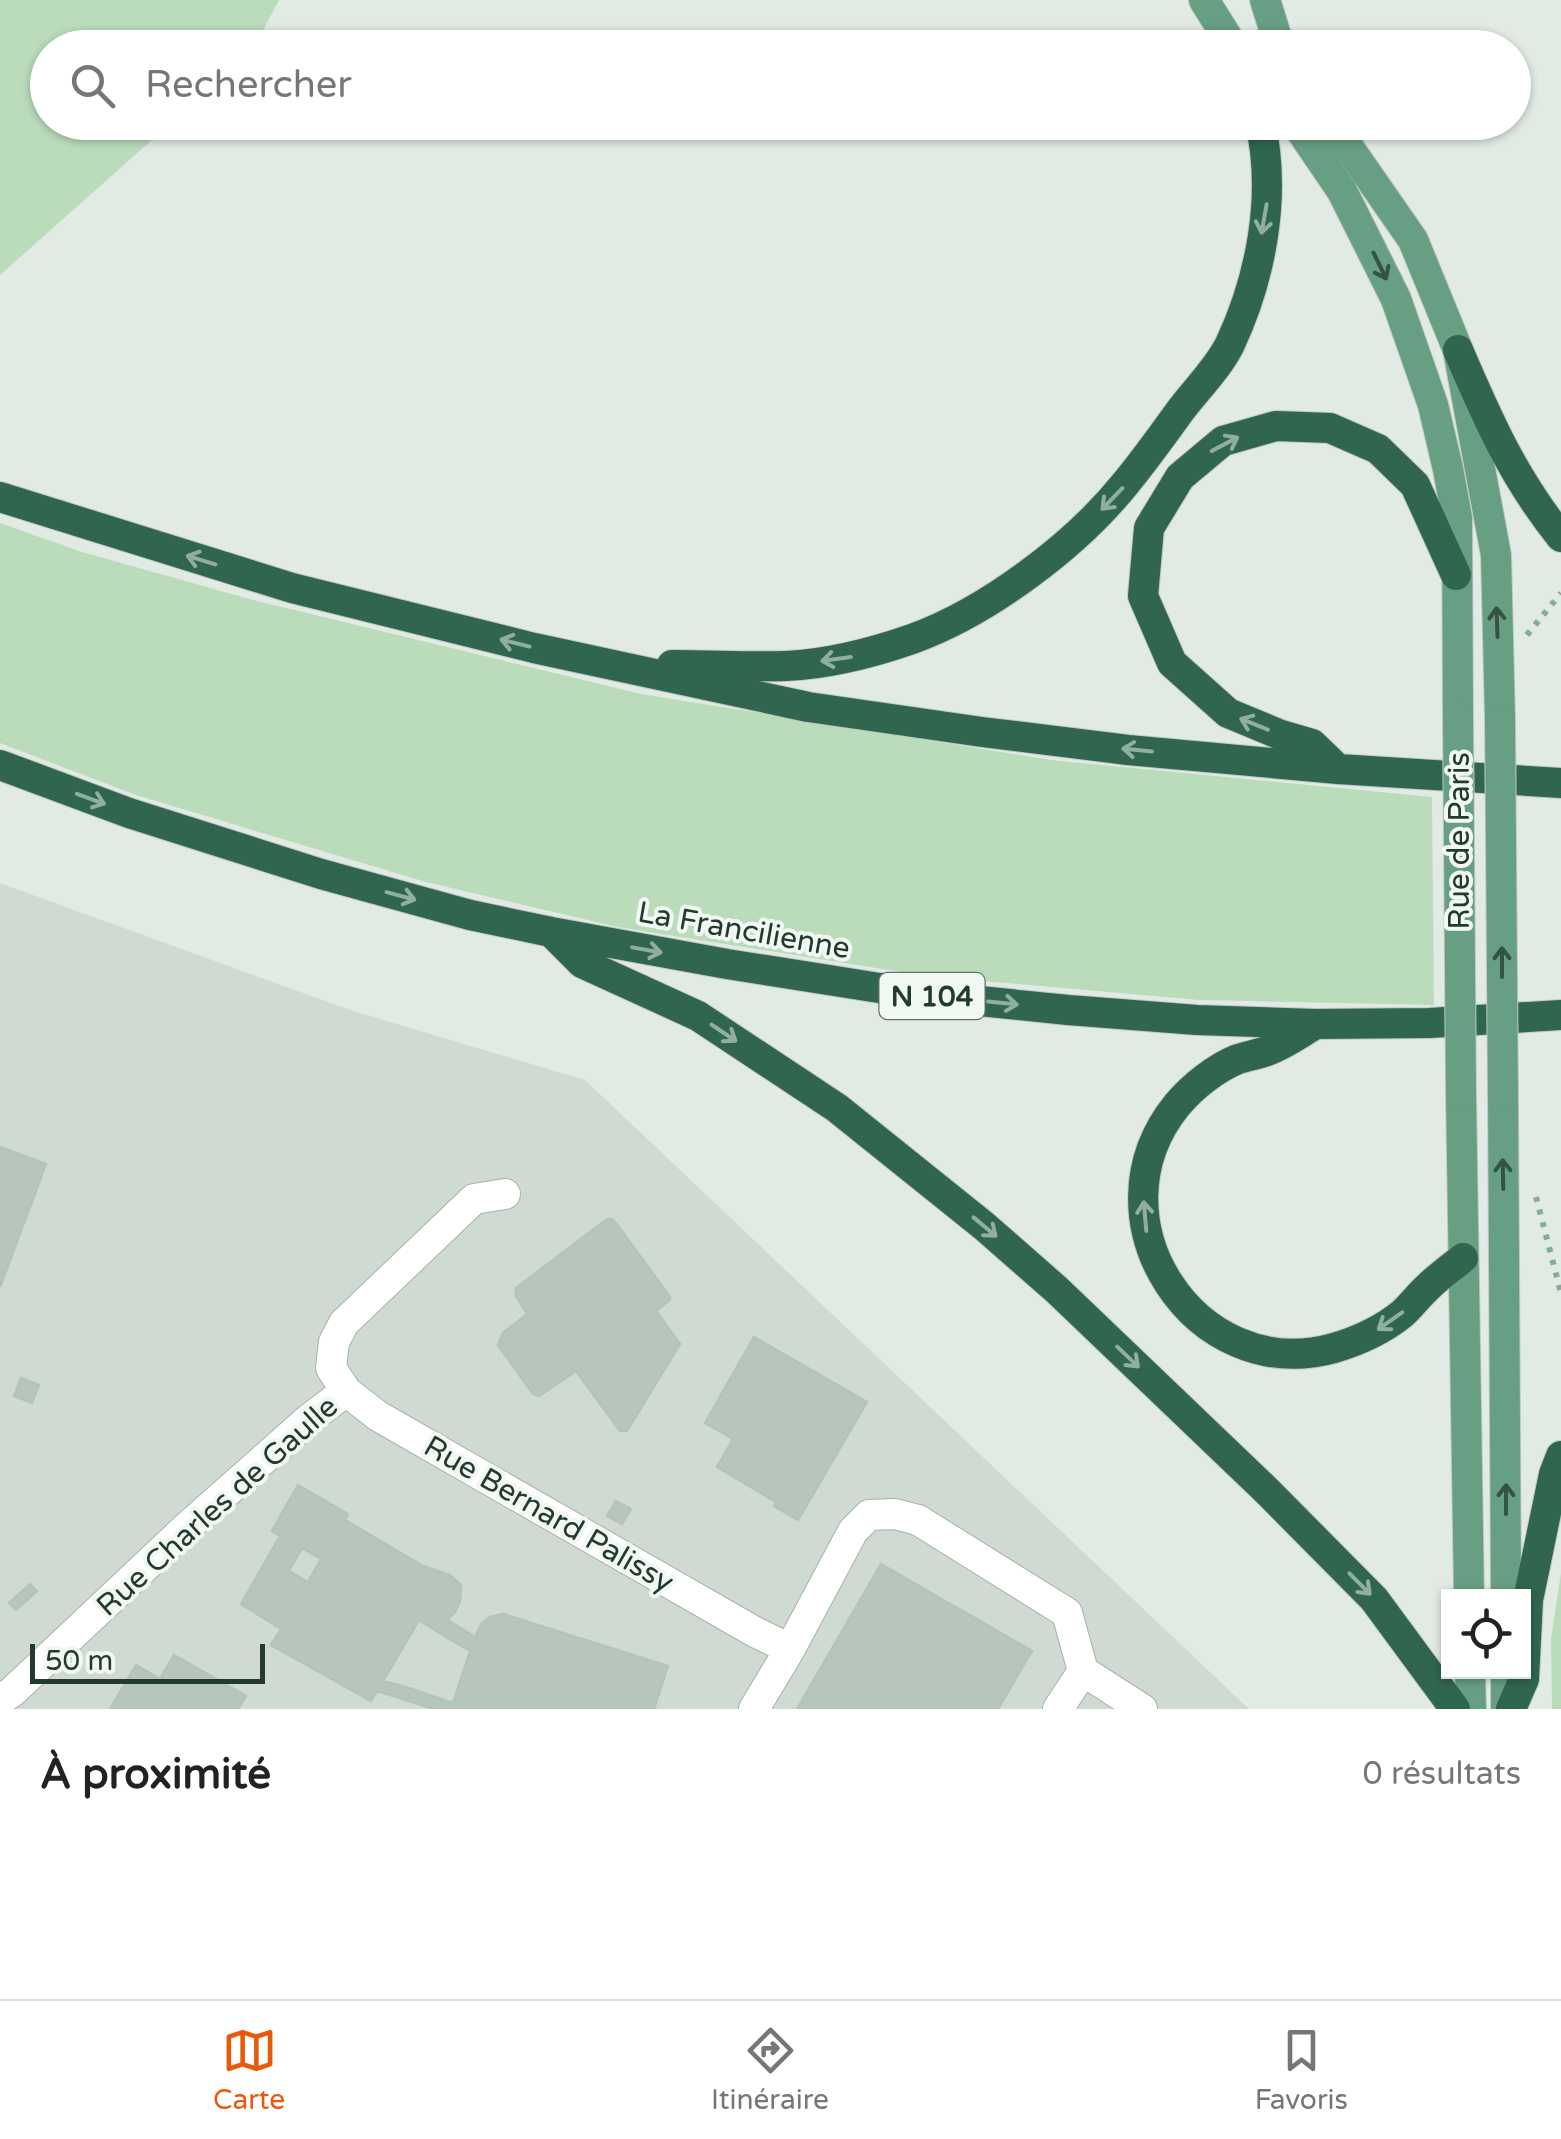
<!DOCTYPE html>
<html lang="fr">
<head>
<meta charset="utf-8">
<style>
	body { margin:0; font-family:"Varela Round",sans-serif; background:#f2f2f2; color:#222 }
	.controls { position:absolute; right:30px; bottom:30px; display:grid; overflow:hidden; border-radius:0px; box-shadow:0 2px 8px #0004 }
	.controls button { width:90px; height:90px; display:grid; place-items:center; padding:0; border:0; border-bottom:2px solid #e0e0e0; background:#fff; color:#222; font:50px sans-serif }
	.scale { position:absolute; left:30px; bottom:25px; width:235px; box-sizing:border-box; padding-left:10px; border:5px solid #223b2e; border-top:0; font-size:28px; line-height:35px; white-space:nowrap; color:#223b2e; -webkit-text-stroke:8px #f1f8f3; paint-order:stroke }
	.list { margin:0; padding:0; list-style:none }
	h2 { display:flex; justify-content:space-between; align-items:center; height:130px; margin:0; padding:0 40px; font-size:42px }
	h2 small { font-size:32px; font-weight:400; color:#767676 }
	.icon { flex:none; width:55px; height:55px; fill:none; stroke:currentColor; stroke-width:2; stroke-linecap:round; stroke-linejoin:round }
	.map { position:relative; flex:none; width:1561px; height:1709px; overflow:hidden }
	.search { position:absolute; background:#fff; box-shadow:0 2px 8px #0004; left:30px; right:30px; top:30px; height:110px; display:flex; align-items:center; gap:25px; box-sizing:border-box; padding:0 35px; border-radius:55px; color:#767676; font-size:38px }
	.sheet { height:290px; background:#fff }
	nav { display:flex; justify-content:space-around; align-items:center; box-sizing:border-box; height:140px; border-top:2px solid #e0e0e0; background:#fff; font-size:28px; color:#767676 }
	nav a { display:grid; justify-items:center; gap:5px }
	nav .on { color:#ea580c }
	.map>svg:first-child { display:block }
</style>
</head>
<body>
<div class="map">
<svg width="1561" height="1709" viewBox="0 0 1561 1709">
	<rect width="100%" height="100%" fill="#e1ebe4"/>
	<path fill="#cfdbd2" d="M0,883L350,1010L585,1080L1249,1709H0Z"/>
	<path fill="#badcbb" d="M0,0H279L254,47L48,48V122L171,123L0,275Z
		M0,523L82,552L253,600L641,694L1051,760L1432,797L1434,1005L1199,1000L927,976L618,927L426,882L136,795L0,743Z
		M1561,1573V1709H1552L1551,1639Z"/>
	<path fill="#b6c6bc" stroke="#b4c4b9" stroke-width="2.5" fill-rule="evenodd" d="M0,1147L46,1164L0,1287Z
		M607,1219H612L616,1223L670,1297V1300L656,1311L680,1344L627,1431H620L576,1371L539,1396L533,1394L498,1345L503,1333L527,1314L516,1296V1288Z
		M754,1337L867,1402L798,1520L774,1506L776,1502L717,1467L733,1439L705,1423Z
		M21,1378L39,1385L32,1403L14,1396Z
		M298,1485L348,1514L345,1520L423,1566L450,1575L461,1585L460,1602L455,1612L447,1620L451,1622L443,1635L419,1620L383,1681L412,1689L406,1700L377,1691L371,1701L271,1645L281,1629L241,1604L280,1536L272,1531ZM302,1548L321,1559L308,1582L289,1571Z
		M616,1501L631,1509L622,1524L607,1516Z
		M881,1564L938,1597L935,1603L971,1624L975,1618L1032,1651L998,1709H797Z
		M30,1584L37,1591L16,1610L9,1603Z
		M938,1597L975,1618L971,1624L935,1603Z
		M503,1614L668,1666L654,1709H434L406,1700L412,1689L453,1703L470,1651L443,1635L451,1622L475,1637L482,1623L490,1617Z
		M174,1655L246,1696L238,1709H110L136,1665L160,1679Z"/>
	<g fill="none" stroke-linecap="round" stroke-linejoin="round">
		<g stroke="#a4b3aa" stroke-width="32">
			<path id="minor" d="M505,1194L474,1199L344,1323L334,1342L331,1368L346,1391L378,1416L755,1632L790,1649
				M0,1700L12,1692L186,1528L308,1420L346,1391
				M754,1709L790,1649L853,1531L869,1515L895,1514L918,1520L1067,1613L1083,1671L1142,1709
				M1058,1709L1083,1671"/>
		</g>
		<g stroke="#c1c8c4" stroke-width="32">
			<path id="major" d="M1204,0L1234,48
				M1265,0L1276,35L1283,48
				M1295,122L1342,191L1396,299L1433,405L1448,469L1457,518L1458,718
				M1331,122L1413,240L1458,350L1496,555L1500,719
				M1461,1094L1469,1596
				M1503,1095L1506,1596
				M1470,1672L1471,1709
				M1506,1672V1709"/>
		</g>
		<g stroke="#c1c8c4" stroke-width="32">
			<path id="highway" d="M1234,47V48
				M1458,350C1488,420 1513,477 1561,537
				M0,497L292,588L534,648L808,707L982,732L1128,750L1338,769L1561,783
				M672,665C710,665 748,667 786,666C828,664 872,653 912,639C987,612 1075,546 1125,484C1144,461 1162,436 1180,411C1195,391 1219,367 1230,344C1261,278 1277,195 1260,122
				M0,765L129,813L321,874L470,915L551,932L727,964L930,996L1068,1010L1197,1020L1316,1024L1429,1023L1561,1015
				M1338,769L1312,744L1281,735L1228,713L1172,663L1143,596L1149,528L1180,477L1223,441L1276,426L1330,428L1378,449L1415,485L1456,575
				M551,932L582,963L698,1016L837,1108L984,1226L1057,1290L1267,1491L1374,1599L1455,1709
				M1314,1025C1299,1034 1284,1045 1267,1051C1258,1054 1248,1056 1238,1059C1216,1068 1193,1086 1177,1105C1085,1218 1195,1387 1334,1348C1358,1341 1382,1330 1402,1314C1411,1306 1419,1295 1428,1287C1439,1276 1452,1267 1463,1258
				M1511,1709L1524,1679L1528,1600L1554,1474L1561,1456"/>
		</g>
		<path stroke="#82ae95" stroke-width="6" stroke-dasharray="5 8" stroke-linecap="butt" d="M1527,635L1561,593
			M1536,1197L1561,1293"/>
		<use href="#minor" stroke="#fff" stroke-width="30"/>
		<use href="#major" stroke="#679f82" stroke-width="30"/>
		<use href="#highway" stroke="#2f664d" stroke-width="30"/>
		<g stroke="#c1c8c4" stroke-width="32" stroke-linecap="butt">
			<path id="major-bridge" d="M1458,718L1461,1094
				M1500,719L1503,1095"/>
		</g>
		<use href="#major-bridge" stroke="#679f82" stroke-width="30"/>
	</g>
	<defs><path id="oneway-shaft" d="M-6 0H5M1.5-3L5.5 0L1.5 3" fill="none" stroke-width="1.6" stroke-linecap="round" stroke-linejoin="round" transform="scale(2.5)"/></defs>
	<g stroke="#90afa0">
		<use href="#oneway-shaft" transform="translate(1264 219) rotate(100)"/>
		<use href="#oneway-shaft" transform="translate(1225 444) rotate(-28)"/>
		<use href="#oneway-shaft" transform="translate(1112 499) rotate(134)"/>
		<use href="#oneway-shaft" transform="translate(201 560) rotate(-163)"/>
		<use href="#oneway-shaft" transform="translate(515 643) rotate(-166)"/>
		<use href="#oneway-shaft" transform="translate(836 659) rotate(172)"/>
		<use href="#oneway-shaft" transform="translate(1254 724) rotate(-158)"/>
		<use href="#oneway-shaft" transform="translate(1137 750) rotate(-174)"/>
		<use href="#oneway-shaft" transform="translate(91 799) rotate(20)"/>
		<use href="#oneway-shaft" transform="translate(401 896) rotate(15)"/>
		<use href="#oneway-shaft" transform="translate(647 950) rotate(10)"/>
		<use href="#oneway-shaft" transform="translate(1003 1003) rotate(6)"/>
		<use href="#oneway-shaft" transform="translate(724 1033) rotate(34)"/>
		<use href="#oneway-shaft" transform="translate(1145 1216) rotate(-95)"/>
		<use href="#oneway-shaft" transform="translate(985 1227) rotate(40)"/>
		<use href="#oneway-shaft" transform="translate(1390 1321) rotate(145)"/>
		<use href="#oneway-shaft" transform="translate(1128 1357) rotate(44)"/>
		<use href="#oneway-shaft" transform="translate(1360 1584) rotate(45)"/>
	</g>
	<g stroke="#335443">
		<use href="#oneway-shaft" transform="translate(1380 266) rotate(64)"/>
		<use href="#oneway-shaft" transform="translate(1497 622) rotate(-92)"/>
		<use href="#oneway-shaft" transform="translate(1502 962) rotate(-90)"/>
		<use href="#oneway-shaft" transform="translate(1503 1174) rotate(-91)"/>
		<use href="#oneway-shaft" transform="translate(1506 1499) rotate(-90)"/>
	</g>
	<g text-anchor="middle" stroke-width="8" stroke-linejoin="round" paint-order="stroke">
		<rect fill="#f1f8f3" stroke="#607469" stroke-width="2.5" x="879.5" y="973" width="105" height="46" rx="8"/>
		<g font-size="28" font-weight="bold" fill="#223b2e">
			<text x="932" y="1006">N 104</text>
		</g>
		<g font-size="30" fill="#223b2e" stroke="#f1f8f3">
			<text transform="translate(1459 841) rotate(-90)" y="10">Rue de Paris</text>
			<text transform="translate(744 930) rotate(10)" y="10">La Francilienne</text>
			<text transform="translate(217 1506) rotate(-42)" y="10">Rue Charles de Gaulle</text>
			<text transform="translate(549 1514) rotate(30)" y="10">Rue Bernard Palissy</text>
		</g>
	</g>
</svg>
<div class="controls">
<button><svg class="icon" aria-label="locate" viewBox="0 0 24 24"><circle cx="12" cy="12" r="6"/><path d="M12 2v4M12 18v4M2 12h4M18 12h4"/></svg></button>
</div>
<div class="scale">50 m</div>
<div class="search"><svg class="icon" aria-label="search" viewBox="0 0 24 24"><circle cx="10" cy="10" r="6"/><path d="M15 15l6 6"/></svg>Rechercher</div>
</div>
<section class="sheet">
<h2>À proximité<small>0 résultats</small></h2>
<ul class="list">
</ul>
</section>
<nav>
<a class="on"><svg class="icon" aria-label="map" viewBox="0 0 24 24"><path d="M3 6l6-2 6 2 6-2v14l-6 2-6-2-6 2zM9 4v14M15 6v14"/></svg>Carte</a>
<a><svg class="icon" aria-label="directions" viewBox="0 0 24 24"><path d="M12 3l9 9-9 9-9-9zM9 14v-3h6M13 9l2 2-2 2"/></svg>Itinéraire</a>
<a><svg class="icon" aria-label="saved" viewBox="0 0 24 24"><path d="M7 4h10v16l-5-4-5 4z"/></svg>Favoris</a>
</nav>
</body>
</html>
